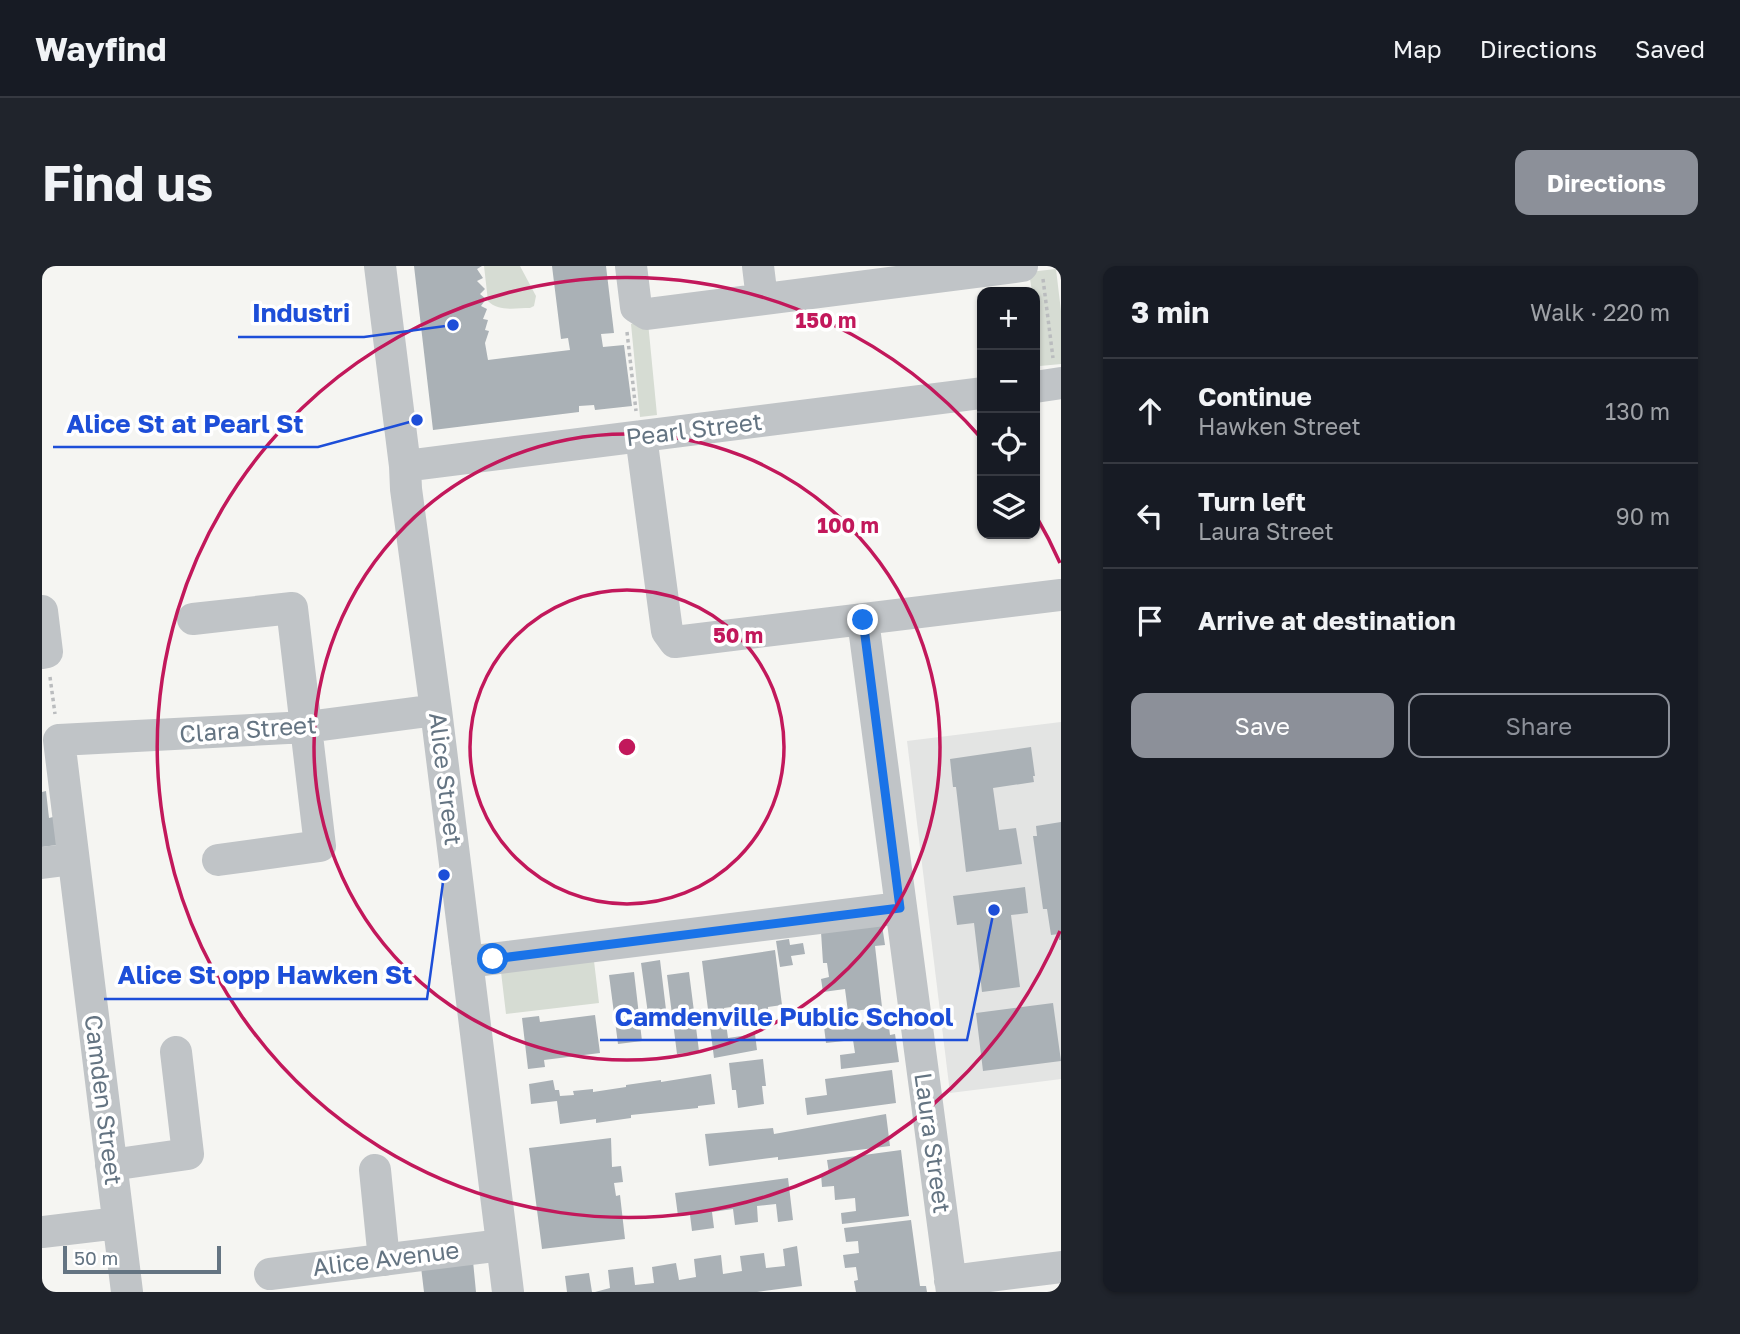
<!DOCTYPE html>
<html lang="en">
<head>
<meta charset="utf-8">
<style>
	body { margin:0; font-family:"Golos Text",sans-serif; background:#20242c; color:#f1f3f6 }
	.controls { position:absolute; right:21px; top:21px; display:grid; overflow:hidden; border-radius:14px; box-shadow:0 2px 5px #0004 }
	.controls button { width:63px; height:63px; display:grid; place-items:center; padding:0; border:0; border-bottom:2px solid #363941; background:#171b24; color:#f1f3f6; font:35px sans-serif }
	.scale { position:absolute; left:21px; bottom:18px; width:158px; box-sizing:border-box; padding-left:7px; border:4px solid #647482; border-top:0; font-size:19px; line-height:24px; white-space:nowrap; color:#647482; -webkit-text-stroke:5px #fff; paint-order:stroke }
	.stop { position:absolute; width:21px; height:21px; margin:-16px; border:5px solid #1a73e8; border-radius:50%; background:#fff }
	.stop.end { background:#1a73e8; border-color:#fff; box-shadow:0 2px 7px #0008 }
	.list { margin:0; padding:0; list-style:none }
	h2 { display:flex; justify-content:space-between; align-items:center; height:91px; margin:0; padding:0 28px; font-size:30px }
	h2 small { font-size:23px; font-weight:400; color:#9ea1a6 }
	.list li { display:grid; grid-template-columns:46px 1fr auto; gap:21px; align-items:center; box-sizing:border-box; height:105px; padding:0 28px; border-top:2px solid #363941 }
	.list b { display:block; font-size:26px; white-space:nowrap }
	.list p { margin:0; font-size:23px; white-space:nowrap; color:#9ea1a6 }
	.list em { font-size:23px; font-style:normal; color:#9ea1a6 }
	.actions { display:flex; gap:14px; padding:21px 28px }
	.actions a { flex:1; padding:16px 0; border:2px solid #8c9099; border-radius:14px; text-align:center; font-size:24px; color:#8c9099 }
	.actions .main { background:#8c9099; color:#fff }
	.icon { flex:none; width:38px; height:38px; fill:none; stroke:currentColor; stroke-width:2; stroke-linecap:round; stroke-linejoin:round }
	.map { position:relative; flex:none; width:1019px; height:1026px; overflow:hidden; border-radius:14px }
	header { display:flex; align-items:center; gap:42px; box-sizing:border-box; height:98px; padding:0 35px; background:#171b24; border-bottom:2px solid #363941 }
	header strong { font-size:33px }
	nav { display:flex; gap:38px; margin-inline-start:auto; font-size:24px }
	.intro { display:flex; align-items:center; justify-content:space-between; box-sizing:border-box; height:168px; padding:0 42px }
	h1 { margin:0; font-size:49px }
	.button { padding:18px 32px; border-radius:14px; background:#8c9099; color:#fff; font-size:24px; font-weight:700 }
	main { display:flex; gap:42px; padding:0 42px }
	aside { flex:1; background:#171b24; border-radius:14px; box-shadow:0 2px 5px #0004 }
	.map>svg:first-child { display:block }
</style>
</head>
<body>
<header>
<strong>Wayfind</strong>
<nav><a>Map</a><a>Directions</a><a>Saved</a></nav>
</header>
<div class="intro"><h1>Find us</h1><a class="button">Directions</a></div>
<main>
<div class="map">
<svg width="1019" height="1026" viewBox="0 0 1019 1026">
	<rect width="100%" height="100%" fill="#f5f5f2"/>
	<path fill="#e3e4e3" d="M1019,456V813L908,827L865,475Z"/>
	<path fill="#d6dcd3" d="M442,0H478L494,30L492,40L488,42C474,42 456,46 446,35Z
		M1014,3L1019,45V98L998,100L993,53V26H990L987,6Z
		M606,56L615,149L598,151L589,58Z
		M552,695L557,737L464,748L459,706Z"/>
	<path fill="#aab1b6" d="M372,0H440L435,3L441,12L435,15L443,23L438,28L444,33L439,40L445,43L441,53L446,54L443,64L447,65L443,77L446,94L528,84L526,72L519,73L510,0H564L572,67L559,68L561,81L582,79L590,140L553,144L552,139L537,140V146L391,164Z
		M989,481L993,510H991L992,516L951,522L957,564L974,562L980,598L924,606L914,521H911L908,493Z
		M4,525L7,552L11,551L15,579L0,581V526Z
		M1019,556V674H1017V668L1009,669L1005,643H1001L991,570H995L994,560Z
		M983,621L986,647L969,649L978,721L940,726L932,657L915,659L911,630Z
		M840,659L843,679L833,680L840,741L806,746L803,723L781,726L779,713L787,711L785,697H781L779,666Z
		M747,673L748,679L761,677L763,688L749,690L751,699L738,701L734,675Z
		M733,684L740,739L726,741V748L711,750L710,738L682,742L686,772L713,768L715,784L672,792L660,695Z
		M618,694L625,752L607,755L599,697Z
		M592,706L600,775L576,778L567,709Z
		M647,706L657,785L635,788L625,709Z
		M1011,737L1019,795L941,805L934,747Z
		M553,749L558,787L502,794L503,801L486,803L480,752L497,750L498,756Z
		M846,753L848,769L853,768L857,796L799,803L798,789L813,787L811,774L784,777L782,761Z
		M721,793L724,820H720L722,838L696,842L694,824H690L687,797Z
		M850,804L854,837L765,849L763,832L785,829L783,813Z
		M669,808L673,838L656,840V842L589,849V852L554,857V853L518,858L515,835L489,838L487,818L511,814L513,824H517L518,830L532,829L531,825L551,823V826L584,821V819L619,814V816Z
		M844,848L848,880L736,894V891L667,900L663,868L731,862L732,868Z
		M569,872L570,901L579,900L581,916L572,917L574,930L578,929L583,973L500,983L487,882Z
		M859,884L867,950L800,958L799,947L814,945L813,932L793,934L792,920L780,921L779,908L787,907L785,894Z
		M746,912L751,954L736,956L734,938L715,940L716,956L693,959L691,943L670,946L672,962L650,965L648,949L636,950L633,927Z
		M869,954L878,1020H884L885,1026H814L812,1015L816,1014L814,1001L803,1002L801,989L817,987L816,975L804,976L802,962Z
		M755,980L760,1020L715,1026H553L568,1022L566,1004L591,1001L593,1019L612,1017L610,1001L634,997L637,1014L654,1011L652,993L679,989L681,1008L700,1005L698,990L722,987L724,1002L743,1000L741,983Z
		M431,995L434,1026H382L379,1001Z
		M547,1007L550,1026H525L523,1010Z"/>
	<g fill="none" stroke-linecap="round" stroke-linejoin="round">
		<path stroke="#babcbe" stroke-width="3.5" stroke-dasharray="3.5 3.5" stroke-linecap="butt" d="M1001,13L1011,92
			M585,66L594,145
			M8,411L13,448"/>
		<path stroke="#c0c4c7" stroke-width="32" d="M338,0L363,200L364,223L394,444L466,1026
			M589,0L594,41L605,48L980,0
			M716,0L720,33
			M993,121L1019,117
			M599,170L625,365L633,376L1019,329
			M363,200L940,127
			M0,345L5,386L0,387
			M151,353L250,342L278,580L176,594
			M821,354L910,1026
			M0,597L31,593
			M425,696L858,642
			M69,899L146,888L134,786
			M333,904L342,994
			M0,966L76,957
			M228,1008L460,979
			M908,1015L1019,1001
			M85,1026L17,474L265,461L394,444"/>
	</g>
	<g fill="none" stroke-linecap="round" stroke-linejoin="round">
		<path stroke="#1a73e8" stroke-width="9" d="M451,693L858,642L821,354"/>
	</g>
	<g fill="none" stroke="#c2185b" stroke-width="3.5">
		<circle cx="585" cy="481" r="157"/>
		<circle cx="585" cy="481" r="313"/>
		<path d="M1018 665A470 470 0 1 1 940 173M994 250A470 470 0 0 1 1018 297"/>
	</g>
	<g text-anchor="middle" stroke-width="7" stroke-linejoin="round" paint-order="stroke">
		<g font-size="24" fill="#647482" stroke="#fff">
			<text transform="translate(652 164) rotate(-7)" y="8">Pearl Street</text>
			<text transform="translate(206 464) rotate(-4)" y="8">Clara Street</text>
			<text transform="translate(403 513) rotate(83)" y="8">Alice Street</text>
			<text transform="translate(61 834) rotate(83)" y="8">Camden Street</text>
			<text transform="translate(890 877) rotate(82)" y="8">Laura Street</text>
			<text transform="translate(344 993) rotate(-7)" y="8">Alice Avenue</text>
		</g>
	</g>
	<circle cx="585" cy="481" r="10" fill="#c2185b" stroke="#fff" stroke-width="3.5"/>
	<g font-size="21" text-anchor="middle" font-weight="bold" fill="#c2185b" stroke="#fff" stroke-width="7" stroke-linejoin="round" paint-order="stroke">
		<text x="784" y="62">150 m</text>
		<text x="806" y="267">100 m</text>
		<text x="696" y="377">50 m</text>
	</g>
	<path fill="none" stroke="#1d4ed8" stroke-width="2.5" d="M411 59L322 71H196M375 154L276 181H11M402 609L385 733H62M952 644L925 774H558"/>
	<g fill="#1d4ed8" stroke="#fff" stroke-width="2.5">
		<circle cx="411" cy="59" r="7"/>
		<circle cx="375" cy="154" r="7"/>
		<circle cx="402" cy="609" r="7"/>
		<circle cx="952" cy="644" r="7"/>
	</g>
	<g font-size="26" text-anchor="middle" font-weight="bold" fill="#1d4ed8" stroke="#fff" stroke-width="7" stroke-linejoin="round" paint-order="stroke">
		<text x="259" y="56">Industri</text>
		<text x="143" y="167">Alice St at Pearl St</text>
		<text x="223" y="718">Alice St opp Hawken St</text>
		<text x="742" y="760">Camdenville Public School</text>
	</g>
</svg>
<div class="controls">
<button>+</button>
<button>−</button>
<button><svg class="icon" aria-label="locate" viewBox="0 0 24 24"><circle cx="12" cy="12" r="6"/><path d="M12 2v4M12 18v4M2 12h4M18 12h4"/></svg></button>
<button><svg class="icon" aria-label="layers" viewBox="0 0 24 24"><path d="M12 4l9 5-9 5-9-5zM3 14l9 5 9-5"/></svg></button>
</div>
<div class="scale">50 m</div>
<div class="stop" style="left:451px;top:693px"></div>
<div class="stop end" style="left:821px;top:354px"></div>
</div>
<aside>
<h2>3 min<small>Walk · 220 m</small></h2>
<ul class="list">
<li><svg class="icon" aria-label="ahead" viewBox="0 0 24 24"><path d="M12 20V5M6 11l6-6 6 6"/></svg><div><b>Continue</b><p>Hawken Street</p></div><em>130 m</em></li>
<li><svg class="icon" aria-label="left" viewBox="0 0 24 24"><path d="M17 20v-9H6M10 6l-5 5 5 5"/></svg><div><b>Turn left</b><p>Laura Street</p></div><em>90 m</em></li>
<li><svg class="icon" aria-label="arrive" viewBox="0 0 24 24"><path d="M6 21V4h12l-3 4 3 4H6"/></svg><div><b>Arrive at destination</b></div></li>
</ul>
<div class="actions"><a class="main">Save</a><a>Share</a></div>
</aside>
</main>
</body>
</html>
